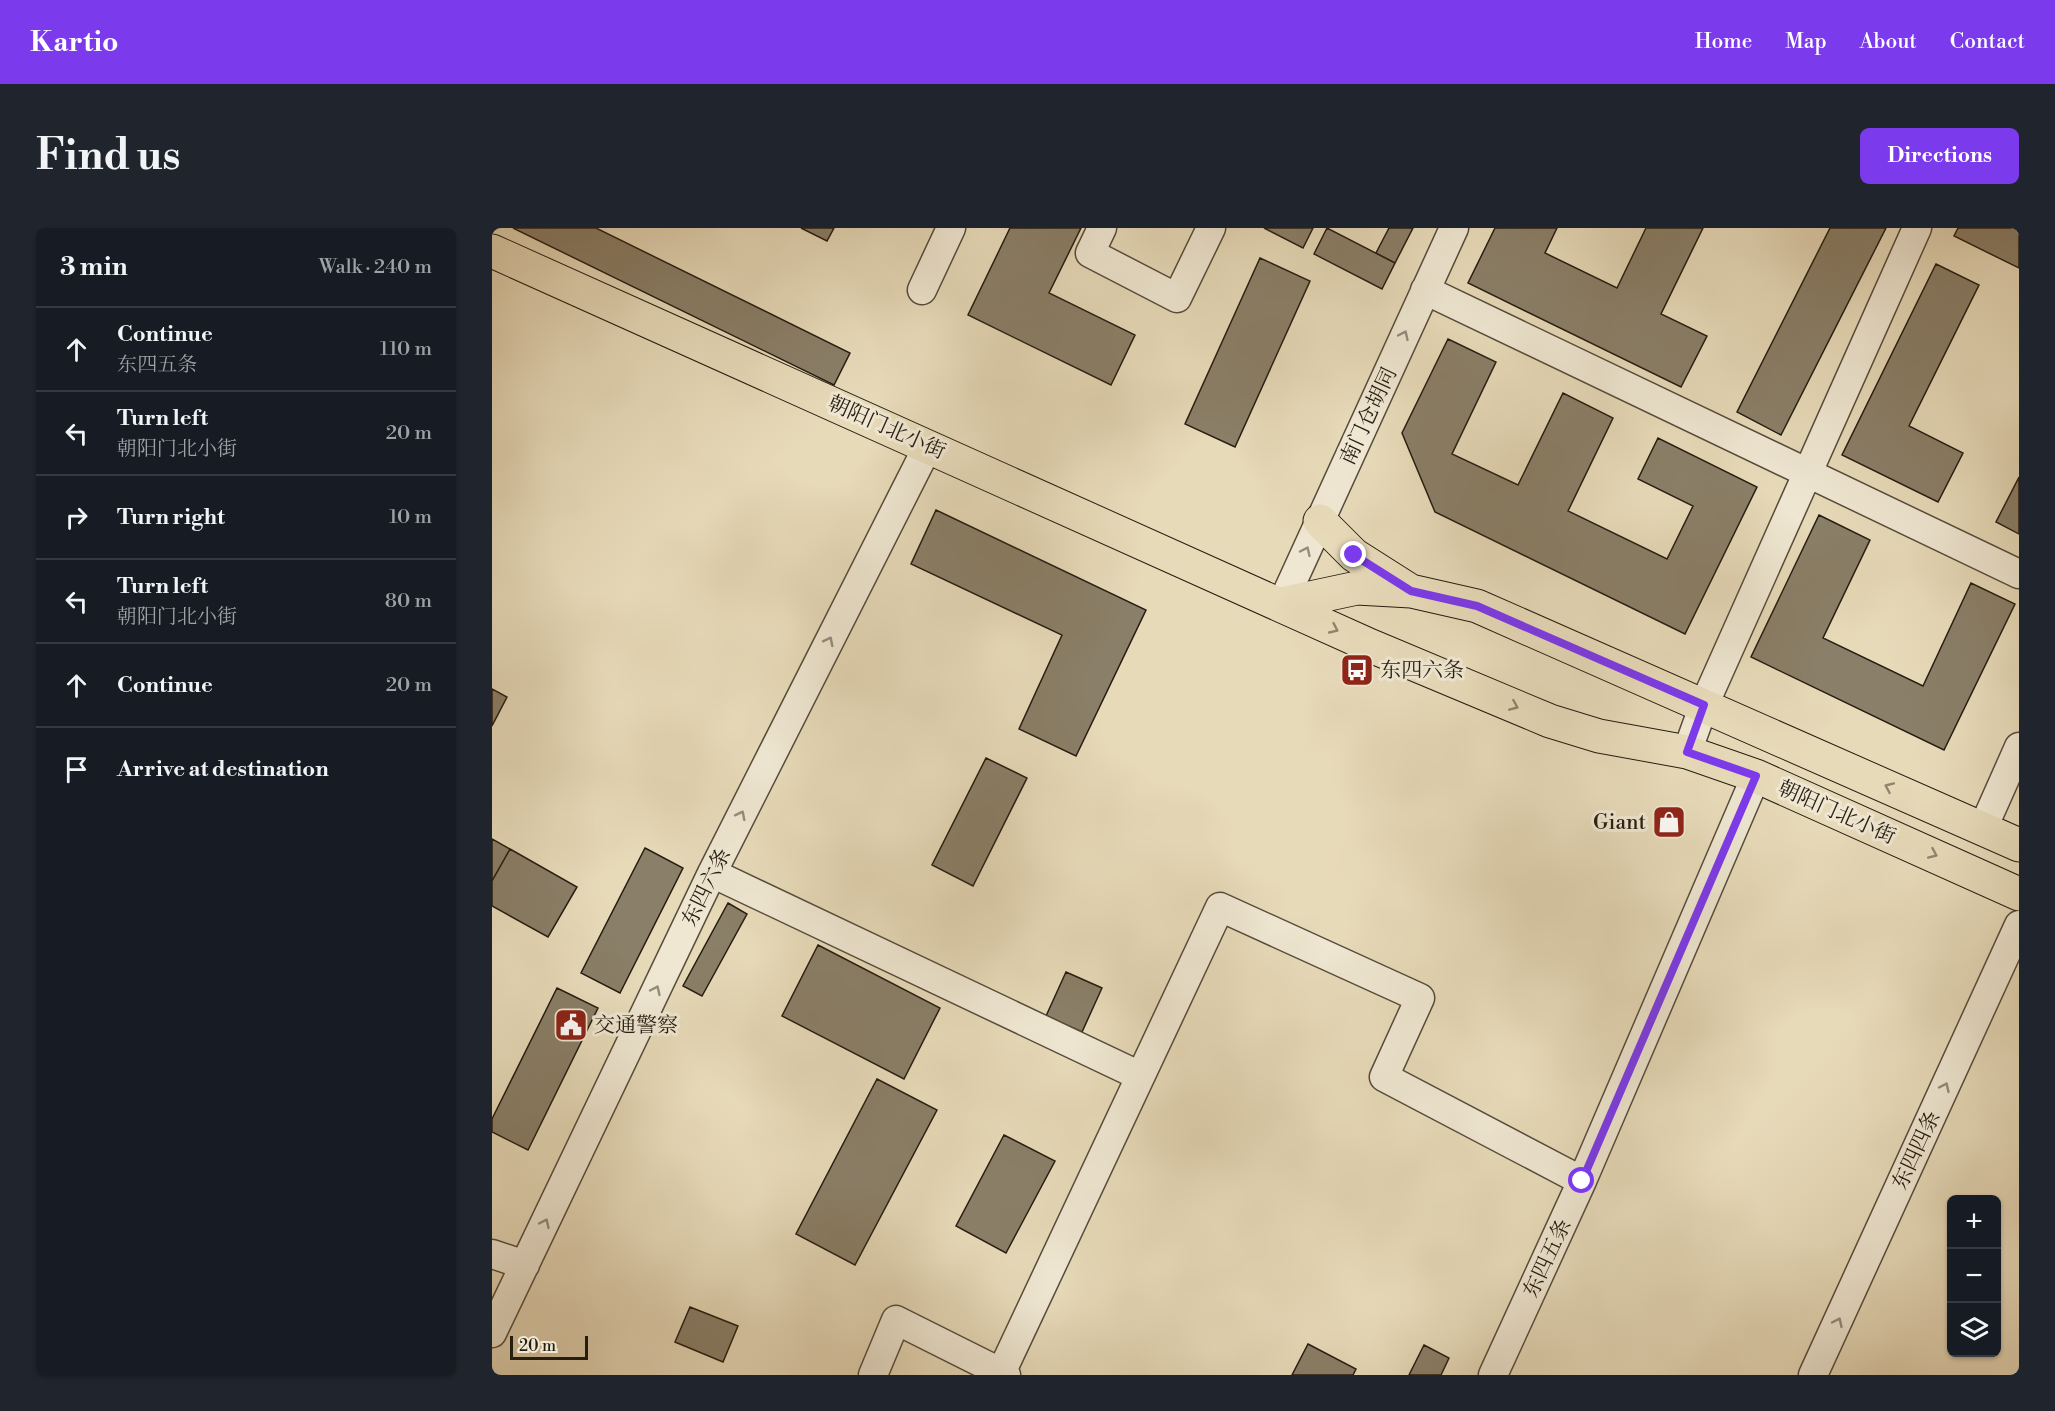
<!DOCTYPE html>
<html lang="en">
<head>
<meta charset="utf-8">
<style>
	body { margin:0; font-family:"Libre Bodoni","Noto Serif SC",serif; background:#20242c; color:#f1f3f6 }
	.controls { position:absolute; right:18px; bottom:18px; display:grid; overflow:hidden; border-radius:9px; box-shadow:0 2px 4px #0004 }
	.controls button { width:54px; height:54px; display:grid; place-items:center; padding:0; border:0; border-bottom:2px solid #363941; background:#171b24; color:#f1f3f6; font:30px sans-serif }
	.scale { position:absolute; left:18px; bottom:15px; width:78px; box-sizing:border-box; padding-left:6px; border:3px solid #261d11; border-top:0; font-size:16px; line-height:21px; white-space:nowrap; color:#261d11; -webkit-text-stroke:4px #efe7d2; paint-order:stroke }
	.stop { position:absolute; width:18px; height:18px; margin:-14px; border:4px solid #7c3aed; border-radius:50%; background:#fff }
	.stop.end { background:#7c3aed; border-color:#fff; box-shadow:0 2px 6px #0008 }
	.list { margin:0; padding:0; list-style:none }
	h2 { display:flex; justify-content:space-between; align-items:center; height:78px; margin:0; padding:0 24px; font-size:26px }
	h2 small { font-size:20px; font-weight:400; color:#9ea1a6 }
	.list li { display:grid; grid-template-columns:39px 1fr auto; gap:18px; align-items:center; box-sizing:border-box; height:84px; padding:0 24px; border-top:2px solid #363941 }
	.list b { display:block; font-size:22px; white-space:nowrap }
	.list p { margin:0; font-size:20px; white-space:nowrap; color:#9ea1a6 }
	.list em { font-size:20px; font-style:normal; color:#9ea1a6 }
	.icon { flex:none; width:33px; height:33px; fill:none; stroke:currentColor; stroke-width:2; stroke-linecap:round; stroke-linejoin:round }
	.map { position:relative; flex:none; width:1527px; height:1147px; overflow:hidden; border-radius:9px }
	header { display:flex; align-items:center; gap:36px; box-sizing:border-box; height:84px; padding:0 30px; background:#7c3aed; color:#fff }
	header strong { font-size:28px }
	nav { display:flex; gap:33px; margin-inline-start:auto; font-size:21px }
	.intro { display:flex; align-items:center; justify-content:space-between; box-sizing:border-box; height:144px; padding:0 36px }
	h1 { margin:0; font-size:42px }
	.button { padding:15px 27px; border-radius:9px; background:#7c3aed; color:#fff; font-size:21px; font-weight:700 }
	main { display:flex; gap:36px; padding:0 36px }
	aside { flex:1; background:#171b24; border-radius:9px; box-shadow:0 2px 4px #0004 }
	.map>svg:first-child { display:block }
</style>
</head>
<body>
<header>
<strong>Kartio</strong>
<nav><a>Home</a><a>Map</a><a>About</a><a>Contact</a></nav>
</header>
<div class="intro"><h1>Find us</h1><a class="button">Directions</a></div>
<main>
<aside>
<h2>3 min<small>Walk · 240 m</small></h2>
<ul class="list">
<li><svg class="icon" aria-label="ahead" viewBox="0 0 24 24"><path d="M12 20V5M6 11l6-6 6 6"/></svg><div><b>Continue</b><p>东四五条</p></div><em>110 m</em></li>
<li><svg class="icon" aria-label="left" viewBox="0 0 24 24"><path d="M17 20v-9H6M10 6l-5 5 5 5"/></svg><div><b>Turn left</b><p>朝阳门北小街</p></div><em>20 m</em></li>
<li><svg class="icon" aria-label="right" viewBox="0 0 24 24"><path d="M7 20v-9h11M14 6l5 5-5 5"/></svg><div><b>Turn right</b></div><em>10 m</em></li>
<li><svg class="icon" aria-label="left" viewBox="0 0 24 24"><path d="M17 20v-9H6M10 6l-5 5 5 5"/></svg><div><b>Turn left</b><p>朝阳门北小街</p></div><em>80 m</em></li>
<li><svg class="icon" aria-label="ahead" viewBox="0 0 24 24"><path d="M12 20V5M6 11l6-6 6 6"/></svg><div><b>Continue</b></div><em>20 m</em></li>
<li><svg class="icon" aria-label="arrive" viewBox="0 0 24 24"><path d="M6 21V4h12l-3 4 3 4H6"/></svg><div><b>Arrive at destination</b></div></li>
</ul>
</aside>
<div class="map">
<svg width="1527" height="1147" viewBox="0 0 1527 1147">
	<rect width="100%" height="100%" fill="#e7dab9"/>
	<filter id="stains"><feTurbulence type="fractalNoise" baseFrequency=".00333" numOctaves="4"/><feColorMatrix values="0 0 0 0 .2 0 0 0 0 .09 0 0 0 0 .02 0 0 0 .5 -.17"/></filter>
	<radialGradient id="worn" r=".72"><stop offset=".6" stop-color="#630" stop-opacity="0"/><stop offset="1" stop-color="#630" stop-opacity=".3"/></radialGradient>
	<path fill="#8a7f68" stroke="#261d11" stroke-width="1.5" d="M21,0H104L358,125L342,157Z
		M309,0H342L335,13Z
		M518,0H589L557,65L643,107L619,157L476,87Z
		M772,0H821L811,20Z
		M835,0L903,35L890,61L822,26Z
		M897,0H921L903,35L884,25Z
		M1003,0H1065L1053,25L1125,60L1154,0H1211L1169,86L1215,108L1189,159L976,55Z
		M1338,0H1394L1289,207L1245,184Z
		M1466,0H1527V40L1462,8Z
		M768,30L818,53L743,219L693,196Z
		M1444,36L1487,57L1417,198L1471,225L1446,274L1350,227Z
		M956,111L1004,134L960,226L1026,257L1071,165L1121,190L1076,283L1175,331L1201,278L1146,251L1166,210L1265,259L1193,406L943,284L910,205Z
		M1527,249V306L1504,294Z
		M444,282L654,382L584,528L527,501L570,407L419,336Z
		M1327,287L1378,312L1331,410L1431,458L1479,355L1523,376L1452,522L1259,429Z
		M0,461L15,469L0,498Z
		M494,530L535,550L481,658L440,637Z
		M0,611L18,621L0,653Z
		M153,620L191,640L128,765L89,745Z
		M18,621L85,659L56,709L0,678V653Z
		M236,675L255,686L210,768L191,758Z
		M326,717L448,780L412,851L290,788Z
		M574,744L610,760L590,804L554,788Z
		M65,760L106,780L36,922L0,904V891Z
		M385,851L445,882L363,1037L304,1006Z
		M512,907L563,933L514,1025L464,998Z
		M198,1079L246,1098L231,1134L183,1114Z
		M816,1116L864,1141L861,1147H800Z
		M932,1117L957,1130L949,1147H917Z"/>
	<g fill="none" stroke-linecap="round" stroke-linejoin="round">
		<g stroke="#564c3b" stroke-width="31">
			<path id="minor" d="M610,0L598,25L685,70L719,0
				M430,62L459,0
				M933,62L1527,346
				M790,376L962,0
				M1195,524L1212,477L1425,0
				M1491,600L1527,519
				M220,645L646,847
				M0,1026L33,1037
				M0,1105L220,645L436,218
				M510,1143L728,679L928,770L892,849L1090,953
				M381,1147L404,1092L514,1147
				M1001,1147L1090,953L1264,548
				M1321,1147L1527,697"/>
		</g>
		<g stroke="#261d11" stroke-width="35">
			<path id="major" d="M0,23L879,418L1058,493L1107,508L1195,524L1264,548L1527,666
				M828,293L862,327L917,362
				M790,376L865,360L919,363L985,378L1527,617"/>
		</g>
		<use href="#minor" stroke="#efe7d2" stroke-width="28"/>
		<use href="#major" stroke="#e7dab9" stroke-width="33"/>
	</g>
	<defs><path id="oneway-chevron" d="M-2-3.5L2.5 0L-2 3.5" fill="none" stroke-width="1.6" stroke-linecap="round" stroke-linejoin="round" transform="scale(1.5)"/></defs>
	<g stroke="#958c7b">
		<use href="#oneway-chevron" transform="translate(912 107) rotate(-65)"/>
		<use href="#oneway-chevron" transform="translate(814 323) rotate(-65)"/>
		<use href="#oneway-chevron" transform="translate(337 413) rotate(-63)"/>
		<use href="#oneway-chevron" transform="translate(249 587) rotate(-63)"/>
		<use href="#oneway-chevron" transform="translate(164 762) rotate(-65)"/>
		<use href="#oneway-chevron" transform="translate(1453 859) rotate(-65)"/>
		<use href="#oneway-chevron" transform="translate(53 995) rotate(-65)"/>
		<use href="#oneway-chevron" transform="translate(1346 1094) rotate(-65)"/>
	</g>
	<g stroke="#90856d">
		<use href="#oneway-chevron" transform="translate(842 401) rotate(25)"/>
		<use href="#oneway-chevron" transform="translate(1022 478) rotate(23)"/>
		<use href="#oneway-chevron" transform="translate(1397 559) rotate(-156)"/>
		<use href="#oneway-chevron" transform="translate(1441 626) rotate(24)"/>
	</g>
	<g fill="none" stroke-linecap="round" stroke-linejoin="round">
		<path stroke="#7c3aed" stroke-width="8" d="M862,327L919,363L985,378L1212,477L1195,524L1264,548L1090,953"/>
	</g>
	<defs>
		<g id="bus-square" transform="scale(1.725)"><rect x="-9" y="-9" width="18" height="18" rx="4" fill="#8f2418" stroke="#efe7d2"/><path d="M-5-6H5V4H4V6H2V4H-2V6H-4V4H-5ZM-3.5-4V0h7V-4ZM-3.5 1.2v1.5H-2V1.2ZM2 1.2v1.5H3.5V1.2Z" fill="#fff"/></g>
		<g id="shop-square" transform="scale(1.725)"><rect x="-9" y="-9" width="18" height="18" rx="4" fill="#8f2418" stroke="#efe7d2"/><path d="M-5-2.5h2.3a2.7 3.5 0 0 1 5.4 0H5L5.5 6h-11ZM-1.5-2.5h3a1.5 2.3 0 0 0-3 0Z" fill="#fff"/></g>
		<g id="civic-square" transform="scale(1.725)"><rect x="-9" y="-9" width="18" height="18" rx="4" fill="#8f2418" stroke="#efe7d2"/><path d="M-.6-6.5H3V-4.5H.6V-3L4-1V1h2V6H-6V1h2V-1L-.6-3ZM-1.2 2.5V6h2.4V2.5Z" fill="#fff"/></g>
	</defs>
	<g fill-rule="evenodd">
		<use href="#bus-square" x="865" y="442"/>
		<use href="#shop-square" x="1177" y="594"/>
		<use href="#civic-square" x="79" y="797"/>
	</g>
	<g text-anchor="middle" stroke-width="6" stroke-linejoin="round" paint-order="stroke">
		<g font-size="21" fill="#261d11" stroke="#efe7d2">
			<text transform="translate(876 188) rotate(-65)" y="7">南门仓胡同</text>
			<text transform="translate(395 199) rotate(24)" y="7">朝阳门北小街</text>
			<text transform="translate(1345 584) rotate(24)" y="7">朝阳门北小街</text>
			<text transform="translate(214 659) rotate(-64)" y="7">东四六条</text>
			<text transform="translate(1424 922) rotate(-65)" y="7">东四四条</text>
			<text transform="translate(1055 1030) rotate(-65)" y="7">东四五条</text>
		</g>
		<g font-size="21" fill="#261d11" stroke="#efe7d2" text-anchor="start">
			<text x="888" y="449">东四六条</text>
			<text x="1154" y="601" text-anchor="end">Giant</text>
			<text x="102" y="804">交通警察</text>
		</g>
	</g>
	<rect width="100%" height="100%" filter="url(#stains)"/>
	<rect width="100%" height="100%" fill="url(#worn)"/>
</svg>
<div class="controls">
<button>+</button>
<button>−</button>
<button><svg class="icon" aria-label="layers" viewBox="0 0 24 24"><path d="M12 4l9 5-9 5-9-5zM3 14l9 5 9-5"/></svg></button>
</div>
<div class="scale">20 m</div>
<div class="stop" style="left:1090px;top:953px"></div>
<div class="stop end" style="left:862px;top:327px"></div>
</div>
</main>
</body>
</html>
